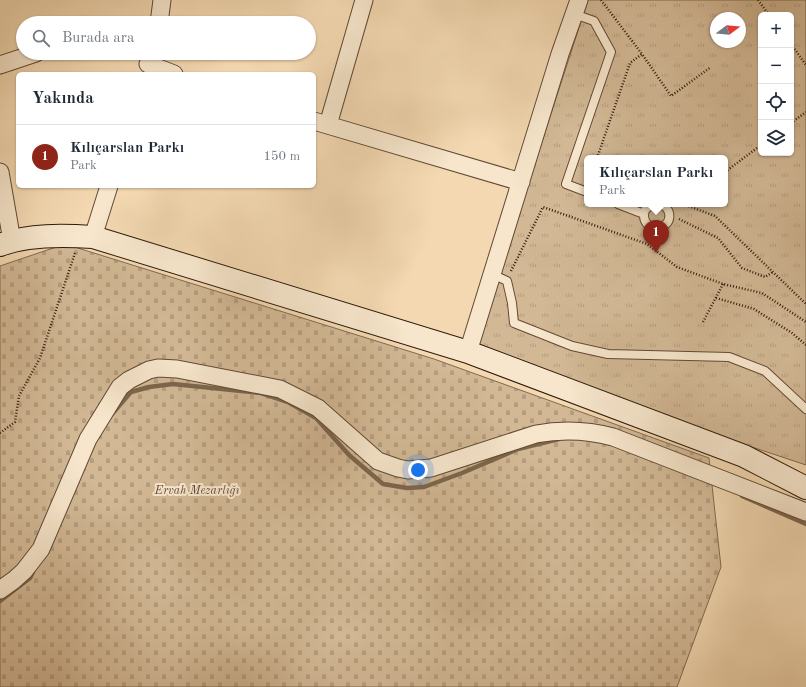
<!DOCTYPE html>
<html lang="tr">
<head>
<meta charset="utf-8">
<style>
	body { margin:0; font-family:"Old Standard TT",serif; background:#f6f6f7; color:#1f2937 }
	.controls { position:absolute; right:12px; top:12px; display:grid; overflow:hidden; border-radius:6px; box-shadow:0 1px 3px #0004 }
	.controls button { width:36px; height:36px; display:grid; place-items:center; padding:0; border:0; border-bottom:1px solid #e0e1e3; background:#fff; color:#1f2937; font:20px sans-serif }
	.compass { position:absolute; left:710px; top:12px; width:36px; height:36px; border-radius:50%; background:#fff; box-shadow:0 1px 3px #0004; rotate:74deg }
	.you { position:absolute; left:418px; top:470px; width:14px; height:14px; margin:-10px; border:3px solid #fff; border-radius:50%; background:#1a73e8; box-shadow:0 0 0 6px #1a73e833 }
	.badge { display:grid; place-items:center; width:26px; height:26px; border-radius:50%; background:#8f2418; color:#fff; font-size:13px; font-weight:700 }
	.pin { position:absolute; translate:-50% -33px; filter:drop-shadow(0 1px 2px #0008) }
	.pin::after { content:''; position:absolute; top:21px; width:14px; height:12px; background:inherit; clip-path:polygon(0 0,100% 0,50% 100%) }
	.popup { position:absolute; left:584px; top:155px; width:144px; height:52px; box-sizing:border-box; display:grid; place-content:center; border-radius:6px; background:#fff; filter:drop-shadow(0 1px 3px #0005); font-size:13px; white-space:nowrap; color:#747a83 }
	.popup b { font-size:15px; color:#1f2937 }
	.popup::after { content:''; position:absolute; left:50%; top:100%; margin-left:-8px; border:8px solid transparent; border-top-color:#fff }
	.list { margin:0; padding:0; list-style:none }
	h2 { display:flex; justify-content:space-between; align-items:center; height:52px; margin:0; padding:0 16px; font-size:17px }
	h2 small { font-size:13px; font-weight:400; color:#747a83 }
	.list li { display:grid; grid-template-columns:26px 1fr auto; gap:12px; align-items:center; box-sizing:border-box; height:64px; padding:0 16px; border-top:1px solid #e0e1e3 }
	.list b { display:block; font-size:15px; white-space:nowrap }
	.list p { margin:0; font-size:13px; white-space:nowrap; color:#747a83 }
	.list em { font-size:13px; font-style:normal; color:#747a83 }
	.icon { flex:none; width:22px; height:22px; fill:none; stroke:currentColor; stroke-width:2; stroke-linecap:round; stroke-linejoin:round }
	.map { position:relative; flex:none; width:806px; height:687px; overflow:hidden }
	.search { position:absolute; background:#fff; box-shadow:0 1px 3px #0004; left:16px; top:16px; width:300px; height:44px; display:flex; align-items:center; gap:10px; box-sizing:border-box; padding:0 14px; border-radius:22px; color:#747a83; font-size:15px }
	.panel { position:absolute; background:#fff; box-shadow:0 1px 3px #0004; left:16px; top:72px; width:300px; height:116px; border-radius:6px }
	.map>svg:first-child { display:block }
</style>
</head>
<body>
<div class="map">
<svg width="806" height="687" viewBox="0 0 806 687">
	<defs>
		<pattern id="cemetery-stones" width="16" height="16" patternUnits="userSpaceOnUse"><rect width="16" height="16" fill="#d2b895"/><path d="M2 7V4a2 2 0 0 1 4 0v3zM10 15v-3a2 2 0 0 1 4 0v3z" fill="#b59e7f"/></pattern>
		<pattern id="park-tufts" width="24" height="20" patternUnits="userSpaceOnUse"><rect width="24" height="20" fill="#d2b895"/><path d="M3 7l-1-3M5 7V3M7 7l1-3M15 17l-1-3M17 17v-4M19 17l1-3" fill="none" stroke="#b59e7f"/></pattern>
	</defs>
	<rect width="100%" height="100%" fill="#f3d8b1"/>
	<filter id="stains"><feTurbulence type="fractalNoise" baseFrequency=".005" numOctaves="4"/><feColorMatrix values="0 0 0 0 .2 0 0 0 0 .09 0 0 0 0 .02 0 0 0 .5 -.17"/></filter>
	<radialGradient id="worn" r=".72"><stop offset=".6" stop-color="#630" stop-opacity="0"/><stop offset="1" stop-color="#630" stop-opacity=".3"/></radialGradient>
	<path fill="url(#cemetery-stones)" stroke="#806a50" d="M65,244L434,359L709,458L721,567L677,687H0V266Z"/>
	<path fill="url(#park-tufts)" stroke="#806a50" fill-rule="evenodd" d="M588,0H806V465L473,354ZM761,15H791V153H761ZM716,18H740V42H716ZM587,158H725V204H587Z"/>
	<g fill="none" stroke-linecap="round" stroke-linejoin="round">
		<path stroke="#7c664c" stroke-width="4.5" d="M112,414L131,392L149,387L173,384L261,393L288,402L316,418L349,455L383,484L407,488L424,487L462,473L518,449L559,439
			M742,496L806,524
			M0,601L30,578L33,572"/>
		<g stroke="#604a34" stroke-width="10">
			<path id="lane" d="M574,14L594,21L611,52L566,184L587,192
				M618,204L644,214
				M652,204L645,210C638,233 673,233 669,213C668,209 665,206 661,204
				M492,274L507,281L512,303L514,323L572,346L608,354L729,357L765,371L806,409"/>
		</g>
		<g stroke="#604a34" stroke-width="19">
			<path id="street" d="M159,23L162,0
				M148,64L174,74
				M0,65L36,53
				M314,121L521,182
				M328,125L364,0
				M0,172L12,241
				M93,237L109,186
				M468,352L560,54L579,0
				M0,590L14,580L24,571L41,549L88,439L120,387L129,380L149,370L158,368L177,369L280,389L318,408L378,461L398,468L408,470L431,468L536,434C563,429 587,430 613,437L806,512"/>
		</g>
		<g stroke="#2f1b0a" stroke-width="24">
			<path id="secondary" d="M0,245C28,234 64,235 93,237L468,352L744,456L806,488"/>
		</g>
		<path stroke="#2f1b0a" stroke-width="2.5" stroke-dasharray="1 2" stroke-linecap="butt" d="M601,0L642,54
			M758,0L769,15
			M791,44L806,65
			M791,123L806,112
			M597,158L630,63L642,54L671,96L711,67
			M725,172L761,145
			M683,204L715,216L806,304
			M679,219L718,238L742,268L765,277L773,272
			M511,271L543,207L647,244L677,267L723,284L762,293L806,322
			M716,298L754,309L792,333L806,345
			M703,322L723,284
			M0,433L15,422L19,396L40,358L75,253"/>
		<use href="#lane" stroke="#f7e6cc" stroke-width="8"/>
		<use href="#street" stroke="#f7e6cc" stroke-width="17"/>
		<use href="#secondary" stroke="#f7e6cc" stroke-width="22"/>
	</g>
	<g text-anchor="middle" stroke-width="4" stroke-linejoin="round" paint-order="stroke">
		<g font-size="12" font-style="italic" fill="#604a34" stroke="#f7e6cc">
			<text x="197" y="494">Ervah Mezarlığı</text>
		</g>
	</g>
	<rect width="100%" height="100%" filter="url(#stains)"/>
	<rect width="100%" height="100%" fill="url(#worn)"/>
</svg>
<div class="controls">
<button>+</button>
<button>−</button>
<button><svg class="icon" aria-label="locate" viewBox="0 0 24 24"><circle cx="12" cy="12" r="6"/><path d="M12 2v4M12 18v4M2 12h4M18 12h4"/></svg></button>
<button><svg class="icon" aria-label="layers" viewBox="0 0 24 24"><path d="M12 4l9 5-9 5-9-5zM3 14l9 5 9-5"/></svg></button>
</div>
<svg class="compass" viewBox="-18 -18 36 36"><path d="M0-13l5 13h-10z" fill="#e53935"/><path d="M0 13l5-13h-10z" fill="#747a83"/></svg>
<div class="you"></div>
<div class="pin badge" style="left:656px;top:253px">1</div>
<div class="popup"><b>Kılıçarslan Parkı</b>Park</div>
<div class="search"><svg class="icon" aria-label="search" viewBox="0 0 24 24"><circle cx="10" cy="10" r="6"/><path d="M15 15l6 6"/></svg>Burada ara</div>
<section class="panel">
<h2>Yakında<small></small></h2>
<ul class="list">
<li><span class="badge">1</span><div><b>Kılıçarslan Parkı</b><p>Park</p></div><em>150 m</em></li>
</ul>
</section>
</div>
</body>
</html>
